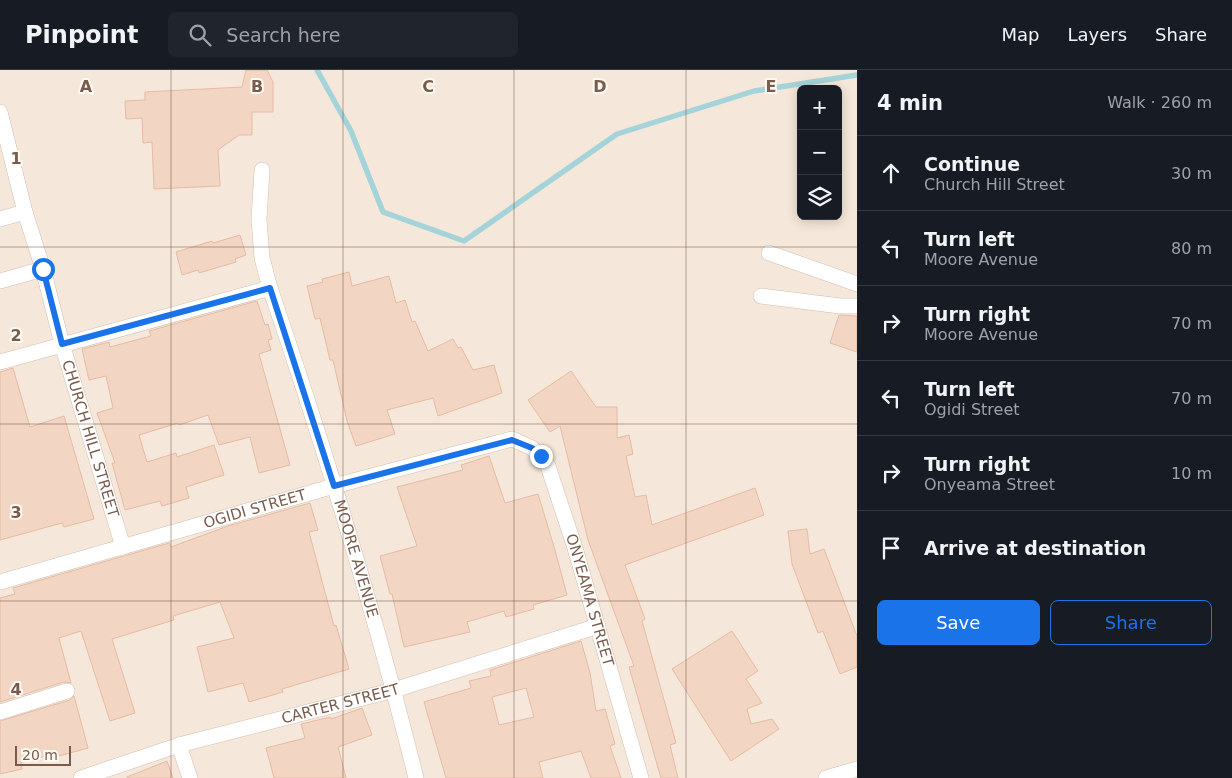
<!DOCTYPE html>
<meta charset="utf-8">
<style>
:root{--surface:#171b24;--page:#20242c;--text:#f1f3f6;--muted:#9ea1a6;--line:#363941;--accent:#1a73e8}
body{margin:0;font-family:"DejaVu Sans",sans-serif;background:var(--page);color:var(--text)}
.controls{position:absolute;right:15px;top:15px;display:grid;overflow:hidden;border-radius:8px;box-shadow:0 2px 12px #0003}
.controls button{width:45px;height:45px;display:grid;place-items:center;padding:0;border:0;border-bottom:1px solid var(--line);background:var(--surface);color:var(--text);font:25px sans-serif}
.scale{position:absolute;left:15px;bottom:12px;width:56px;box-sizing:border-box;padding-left:5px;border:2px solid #7a5c4d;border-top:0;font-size:14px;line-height:18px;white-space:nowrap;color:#7a5c4d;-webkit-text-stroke:4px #fffaf3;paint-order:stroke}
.stop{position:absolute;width:15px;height:15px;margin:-11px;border:4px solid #1a73e8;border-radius:50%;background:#fff}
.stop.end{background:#1a73e8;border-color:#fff;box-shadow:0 1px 5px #0008}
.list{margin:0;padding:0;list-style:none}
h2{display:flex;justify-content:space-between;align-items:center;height:65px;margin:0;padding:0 20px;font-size:21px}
h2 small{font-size:16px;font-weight:400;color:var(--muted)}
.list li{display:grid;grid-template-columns:32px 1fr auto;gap:15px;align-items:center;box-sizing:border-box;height:75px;padding:0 20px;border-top:1px solid var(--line)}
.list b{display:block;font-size:19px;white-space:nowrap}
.list p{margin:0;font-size:16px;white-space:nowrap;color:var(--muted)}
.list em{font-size:16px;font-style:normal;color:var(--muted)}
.actions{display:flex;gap:10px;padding:15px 20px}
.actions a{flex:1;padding:11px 0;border:1px solid var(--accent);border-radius:8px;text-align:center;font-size:18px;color:var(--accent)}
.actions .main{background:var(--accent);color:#fff}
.icon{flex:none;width:28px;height:28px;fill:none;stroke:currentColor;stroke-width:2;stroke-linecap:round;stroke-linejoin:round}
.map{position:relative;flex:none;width:857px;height:708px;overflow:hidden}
header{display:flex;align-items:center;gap:30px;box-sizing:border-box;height:70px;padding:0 25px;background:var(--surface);border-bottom:1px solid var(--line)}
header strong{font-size:24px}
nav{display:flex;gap:28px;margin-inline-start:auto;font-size:18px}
.search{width:350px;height:45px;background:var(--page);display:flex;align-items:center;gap:12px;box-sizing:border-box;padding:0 18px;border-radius:8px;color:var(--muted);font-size:19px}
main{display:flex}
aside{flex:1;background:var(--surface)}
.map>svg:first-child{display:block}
.residential{fill:#f5e8da;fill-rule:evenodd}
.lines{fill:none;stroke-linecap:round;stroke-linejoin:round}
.stream{stroke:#a5d3da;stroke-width:5.5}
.building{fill:#f3d5c3;stroke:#e6bba3;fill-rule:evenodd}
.minor-casing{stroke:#d1beb0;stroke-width:16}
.minor{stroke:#fff;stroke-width:15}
.route{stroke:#1a73e8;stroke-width:6}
.grid{fill:none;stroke:#7a5c4d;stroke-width:1;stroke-opacity:0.55}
.labels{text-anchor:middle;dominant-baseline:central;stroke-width:4;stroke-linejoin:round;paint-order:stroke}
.street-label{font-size:15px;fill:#7a5c4d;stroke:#fffaf3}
.grid-label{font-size:16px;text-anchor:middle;font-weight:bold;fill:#7a5c4d;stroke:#fffaf3;stroke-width:4;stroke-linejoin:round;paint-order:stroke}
</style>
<header>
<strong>Pinpoint</strong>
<div class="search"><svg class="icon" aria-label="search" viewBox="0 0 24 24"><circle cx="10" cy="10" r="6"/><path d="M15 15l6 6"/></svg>Search here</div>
<nav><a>Map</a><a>Layers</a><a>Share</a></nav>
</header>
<main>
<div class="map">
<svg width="857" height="708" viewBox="0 0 857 708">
<rect width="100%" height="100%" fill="#fdf6ec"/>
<!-- residential -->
<path class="residential" d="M 0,0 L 857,0 L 857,708 L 0,708 ZM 801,19 L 838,19 L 838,146 L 801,146 Z"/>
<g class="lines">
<!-- stream -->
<polyline class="stream" points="317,0 351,61 383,142 464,171 617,64 754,21 857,5"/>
</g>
<!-- building -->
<g class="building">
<polygon points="246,0 267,0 273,12 273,42 252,42 252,65 239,65 218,80 220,116 154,119 152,72 143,73 142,48 126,49 125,31 145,30 145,22 242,17"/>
<polygon points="240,165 246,185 235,189 236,192 199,203 198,200 182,205 176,182 212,171 213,173"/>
<polygon points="349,202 352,216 389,206 396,233 405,230 412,252 415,251 428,281 453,269 458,278 461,277 473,300 494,295 502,323 438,346 433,328 387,340 395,364 356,376 347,351 333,290 330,290 320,248 315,249 307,216 323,212 322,209"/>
<polygon points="257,231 265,255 268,254 272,269 268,270 271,280 259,284 290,395 259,403 250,367 219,375 208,345 179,355 178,353 139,365 147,392 176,383 177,387 214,375 224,405 186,417 189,428 162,436 160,431 125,440 112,393 115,393 97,343 113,338 106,306 89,310 82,279 109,272 110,277 151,266 149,261"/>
<polygon points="839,245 857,246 857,282 830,273"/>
<polygon points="13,298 30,357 64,346 94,449 64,457 62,453 0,470 0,302"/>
<polygon points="571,301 596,337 617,337 617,368 629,365 633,384 626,386 635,427 646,425 652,455 755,418 764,445 625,495 645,549 642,551 676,673 670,675 678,708 661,708 629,597 634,596 588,470 560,356 550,362 528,330"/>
<polygon points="489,386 505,433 538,424 555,480 567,525 533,535 534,539 506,547 504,541 467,552 470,562 404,577 392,524 390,524 380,486 417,476 397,417 463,400 461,395"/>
<polygon points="310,433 318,460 309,462 334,556 336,555 349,599 282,619 283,622 249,632 243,613 208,622 197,577 234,568 220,532 173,546 174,550 112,569 135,643 110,651 81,561 59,568 71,613 64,612 0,632 0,528 15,524 13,518 169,473 171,477 228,456"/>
<polygon points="807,459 810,484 824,479 857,566 857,597 840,604 823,561 818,563 792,494 788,461"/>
<polygon points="732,561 758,601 746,609 762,633 747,639 751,654 772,649 779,659 731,691 672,599"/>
<path d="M 581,571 L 590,603 L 596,641 L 605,639 L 615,674 L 610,676 L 621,708 L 591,708 L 581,681 L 539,692 L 543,708 L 446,708 L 424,632 L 471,618 L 469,611 L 491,606 L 490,600 ZM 526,618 L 534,647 L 499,655 L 492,627 Z"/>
<polygon points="74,626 88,678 59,686 58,683 21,692 22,699 0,704 0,651 70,630"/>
<polygon points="362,638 372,665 338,677 346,708 274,708 266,678 305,668 301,654 330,647 331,649"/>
<polygon points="167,691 173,708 127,708 127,707"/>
</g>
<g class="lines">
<defs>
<g id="minor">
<path id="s1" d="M 0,42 L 25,142 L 43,199 L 62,274 L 123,477"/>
<polyline points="262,100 259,149 262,188 270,218"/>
<polyline points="0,149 25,142"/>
<polyline points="769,183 857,214"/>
<polyline points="0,211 43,199"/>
<polyline points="761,226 840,236 857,236"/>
<path id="s2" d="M 0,292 L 270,218 C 325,379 375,543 416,708"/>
<path id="s3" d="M 0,512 L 334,416 L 512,369 L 532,378 L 548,396 L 575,478 L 641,708"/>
<polyline points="0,642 67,621"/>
<polyline points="179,675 190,708"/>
<path id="s4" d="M 81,708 L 179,675 L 394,620 L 598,556"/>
<polyline points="826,708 857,699"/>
</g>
</defs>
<!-- minor casing -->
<use href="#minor" class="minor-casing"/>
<!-- minor -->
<use href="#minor" class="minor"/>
</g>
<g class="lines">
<!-- route -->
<polyline class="route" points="43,199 62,274 270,218 334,416 512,370 532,378 541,386"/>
</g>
<!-- grid -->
<path class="grid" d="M 171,0 L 171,708M 343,0 L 343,708M 514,0 L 514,708M 686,0 L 686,708M 0,177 L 857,177M 0,354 L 857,354M 0,531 L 857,531"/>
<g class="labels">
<!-- street labels -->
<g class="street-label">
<text stroke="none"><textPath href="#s1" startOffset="339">CHURCH HILL STREET</textPath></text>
<text stroke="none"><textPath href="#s3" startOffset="265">OGIDI STREET</textPath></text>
<text stroke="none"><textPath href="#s2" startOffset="564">MOORE AVENUE</textPath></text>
<text stroke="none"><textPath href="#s3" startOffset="718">ONYEAMA STREET</textPath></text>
<text stroke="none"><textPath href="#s4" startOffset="270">CARTER STREET</textPath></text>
</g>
</g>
<g class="grid-label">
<text x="86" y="22">A</text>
<text x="257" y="22">B</text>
<text x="428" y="22">C</text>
<text x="600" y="22">D</text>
<text x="771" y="22">E</text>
<text x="16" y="94">1</text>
<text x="16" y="271">2</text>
<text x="16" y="448">3</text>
<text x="16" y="625">4</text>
</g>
</svg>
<div class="controls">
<button>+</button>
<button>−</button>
<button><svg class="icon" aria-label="layers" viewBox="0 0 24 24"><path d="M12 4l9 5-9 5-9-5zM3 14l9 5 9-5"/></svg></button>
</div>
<div class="scale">20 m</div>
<div class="stop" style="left:43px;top:199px"></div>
<div class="stop end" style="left:541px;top:386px"></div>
</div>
<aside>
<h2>4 min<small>Walk · 260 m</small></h2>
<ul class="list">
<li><svg class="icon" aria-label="ahead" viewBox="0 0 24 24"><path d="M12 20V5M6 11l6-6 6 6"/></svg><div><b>Continue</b><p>Church Hill Street</p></div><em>30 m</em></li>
<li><svg class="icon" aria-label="left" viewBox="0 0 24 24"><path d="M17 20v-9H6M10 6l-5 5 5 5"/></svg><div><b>Turn left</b><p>Moore Avenue</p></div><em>80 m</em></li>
<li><svg class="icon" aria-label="right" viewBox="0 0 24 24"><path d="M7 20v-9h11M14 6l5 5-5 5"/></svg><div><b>Turn right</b><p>Moore Avenue</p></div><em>70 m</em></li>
<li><svg class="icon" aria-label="left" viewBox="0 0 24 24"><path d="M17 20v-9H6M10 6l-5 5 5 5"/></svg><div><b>Turn left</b><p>Ogidi Street</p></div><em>70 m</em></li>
<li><svg class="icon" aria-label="right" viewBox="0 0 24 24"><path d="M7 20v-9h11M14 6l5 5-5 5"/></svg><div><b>Turn right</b><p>Onyeama Street</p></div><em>10 m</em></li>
<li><svg class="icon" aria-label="arrive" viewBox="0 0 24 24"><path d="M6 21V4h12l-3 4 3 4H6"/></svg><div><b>Arrive at destination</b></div></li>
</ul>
<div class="actions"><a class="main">Save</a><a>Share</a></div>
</aside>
</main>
